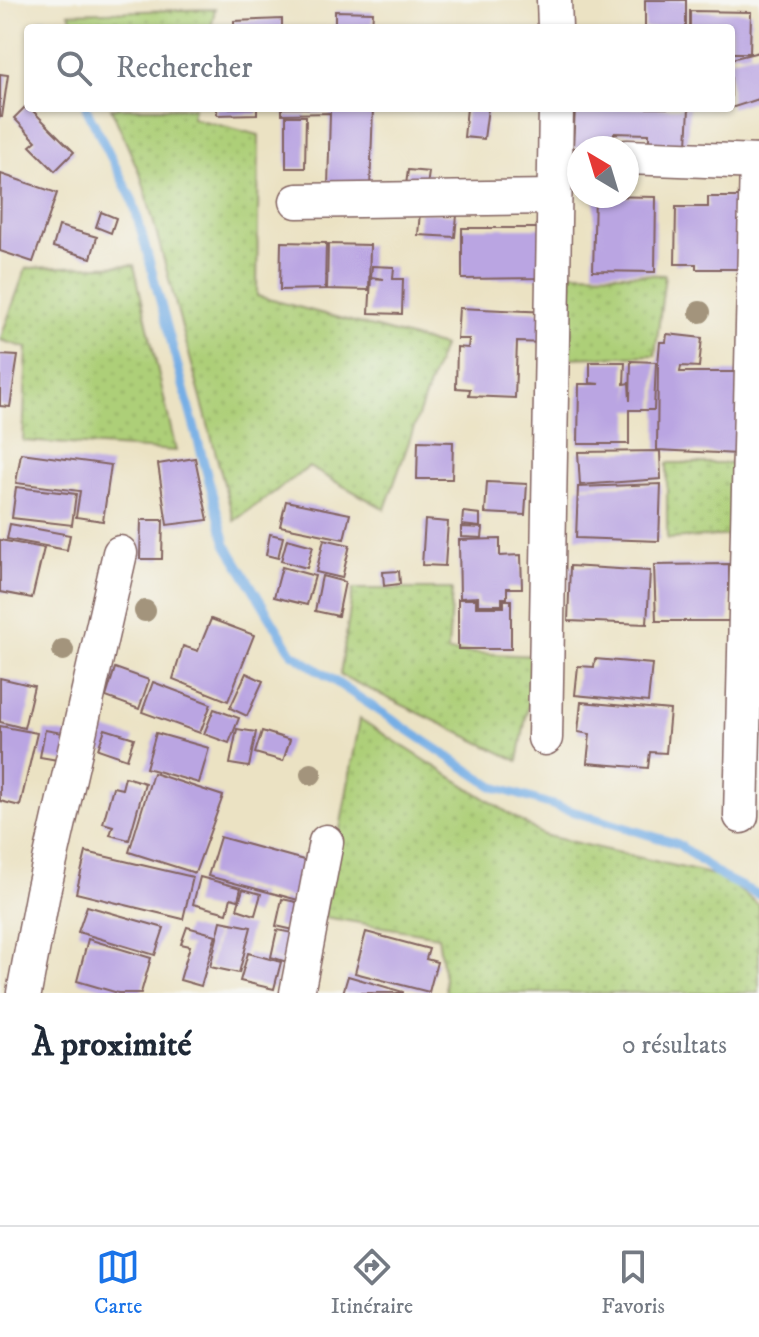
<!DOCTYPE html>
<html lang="fr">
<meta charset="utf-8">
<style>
:root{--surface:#fff;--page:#f6f6f7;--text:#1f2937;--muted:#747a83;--line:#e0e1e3;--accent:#1a73e8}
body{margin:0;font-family:"IM FELL DW Pica",serif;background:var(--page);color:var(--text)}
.compass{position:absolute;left:567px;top:136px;width:72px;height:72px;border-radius:50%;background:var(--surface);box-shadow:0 2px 6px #0004;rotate:322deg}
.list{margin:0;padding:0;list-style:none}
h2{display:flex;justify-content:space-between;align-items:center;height:104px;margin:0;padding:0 32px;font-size:34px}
h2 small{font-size:26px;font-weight:400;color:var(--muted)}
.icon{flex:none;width:44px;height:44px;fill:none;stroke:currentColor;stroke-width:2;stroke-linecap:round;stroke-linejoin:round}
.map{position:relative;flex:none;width:759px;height:993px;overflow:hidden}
.search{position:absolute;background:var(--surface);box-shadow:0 2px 6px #0004;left:24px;right:24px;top:24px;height:88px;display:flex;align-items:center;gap:20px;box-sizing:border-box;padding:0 28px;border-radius:8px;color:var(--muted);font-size:30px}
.sheet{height:232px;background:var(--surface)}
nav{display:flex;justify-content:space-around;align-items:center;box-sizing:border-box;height:112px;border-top:2px solid var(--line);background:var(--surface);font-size:22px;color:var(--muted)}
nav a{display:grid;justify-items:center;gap:4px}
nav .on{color:var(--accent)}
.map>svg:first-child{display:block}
.grass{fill:url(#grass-dots);stroke:#7c7752;stroke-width:2}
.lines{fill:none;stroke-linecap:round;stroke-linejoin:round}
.stream{stroke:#76aee5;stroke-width:9}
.building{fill:#baa5e2}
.minor-casing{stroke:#826360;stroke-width:37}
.minor{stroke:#fff;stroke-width:34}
.tree{fill:#a3947c}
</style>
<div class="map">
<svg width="759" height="993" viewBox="0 0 759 993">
<defs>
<pattern id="grass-dots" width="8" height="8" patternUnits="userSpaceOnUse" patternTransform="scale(2)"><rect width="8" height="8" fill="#adcf78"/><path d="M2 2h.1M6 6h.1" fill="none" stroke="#96b168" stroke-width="1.8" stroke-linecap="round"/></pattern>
</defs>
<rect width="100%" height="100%" fill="#f6f6f2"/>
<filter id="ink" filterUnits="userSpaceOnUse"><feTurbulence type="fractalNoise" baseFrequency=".0125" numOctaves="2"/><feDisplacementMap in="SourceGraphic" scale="16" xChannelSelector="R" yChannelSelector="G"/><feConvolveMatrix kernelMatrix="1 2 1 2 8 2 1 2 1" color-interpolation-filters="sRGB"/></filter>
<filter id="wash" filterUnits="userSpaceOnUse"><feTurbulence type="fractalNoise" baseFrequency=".006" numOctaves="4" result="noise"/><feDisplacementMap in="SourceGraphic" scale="32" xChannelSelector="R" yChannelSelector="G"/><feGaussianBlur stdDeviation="1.8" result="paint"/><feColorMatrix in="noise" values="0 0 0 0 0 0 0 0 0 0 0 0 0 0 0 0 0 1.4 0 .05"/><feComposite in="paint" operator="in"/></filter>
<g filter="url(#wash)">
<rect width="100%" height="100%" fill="#ebe2c3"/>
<!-- grass -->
<g class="grass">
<polygon points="215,9 211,28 75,28 69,13"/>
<polygon points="111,108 194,108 192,118 259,135 257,296 443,346 385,509 309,467 234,521 142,179"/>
<polygon points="134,265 176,451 23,441 27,348 0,340 26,268"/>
<polygon points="571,273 665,275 655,355 569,358"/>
<polygon points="667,463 743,463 739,535 667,539"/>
<polygon points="353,589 452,589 448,652 537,656 518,761 340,675"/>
<polygon points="360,719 543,835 722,877 759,905 759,993 446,993 438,936 324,917"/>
</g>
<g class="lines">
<!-- stream -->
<g class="stream">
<polyline points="44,23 46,28"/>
<polyline points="86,108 133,201 226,544 292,653 494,787 678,844 722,877 759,895"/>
</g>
</g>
<g id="blocks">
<!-- building -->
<g class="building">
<rect x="645" y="0" width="41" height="28"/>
<polygon points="335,11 373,12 372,28 335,28"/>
<polygon points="690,11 751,12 750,53 731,53 731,28 690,28"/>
<polygon points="282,19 282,28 234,28 234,21"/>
<rect x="398" y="25" width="61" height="3"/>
<polygon points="759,52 759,99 731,108 731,59"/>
<polygon points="0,74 8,75 2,117 0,117"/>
<polygon points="27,105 74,152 55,171 30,146 36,141 14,118"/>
<polygon points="217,108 257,108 257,114 217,115"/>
<polygon points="282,108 373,108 370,189 328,187 330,113 282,114"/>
<polygon points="467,108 488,108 484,139 464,137"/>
<polygon points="575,108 689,108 687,145 649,144 649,134 614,133 613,148 573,148"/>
<polygon points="286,116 306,116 305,168 286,168"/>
<polygon points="408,170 429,172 426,194 405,192"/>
<polygon points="1,174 57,193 33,262 0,251"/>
<polygon points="595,196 656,197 655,272 593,271"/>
<polygon points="708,197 749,197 748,269 696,269 696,264 675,264 676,207 708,207"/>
<polygon points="101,212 116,218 111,233 96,227"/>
<polygon points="420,212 457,215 455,237 418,235"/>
<polygon points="59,226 97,237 91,258 53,247"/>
<polygon points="462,228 543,228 543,278 462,279"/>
<polygon points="281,242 326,243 325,289 280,290"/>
<polygon points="328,244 370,245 369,290 327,289"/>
<polygon points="372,266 394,267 393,279 403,279 402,314 369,313 371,278 384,279 371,277"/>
<polygon points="459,308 548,312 547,343 517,342 515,398 469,396 470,389 456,388 457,347 468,348 469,339 457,339"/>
<polygon points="667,334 702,338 699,367 681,366 680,372 740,372 738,454 657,450 658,364 660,342 666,342"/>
<polygon points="0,355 18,356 10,407 0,406"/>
<polygon points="631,361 656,362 654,410 629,410 629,444 578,444 579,384 600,384 590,383 590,362 625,362 624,384 629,383 630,401"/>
<polygon points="418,441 453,442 452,479 417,479"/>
<polygon points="660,451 661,479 580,485 578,452"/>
<polygon points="21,453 111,465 103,521 76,517 80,491 16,483"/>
<polygon points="195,458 208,520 167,525 158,464"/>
<polygon points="487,482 527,484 525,515 485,513"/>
<polygon points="661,484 659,541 576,538 578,487"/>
<polygon points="16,487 76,494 72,525 12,518"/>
<polygon points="286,501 350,514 344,539 280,526"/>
<polygon points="463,512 480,514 480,527 462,525"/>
<polygon points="141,520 163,520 162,559 140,559"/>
<polygon points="425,520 448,522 445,566 422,565"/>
<polygon points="10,524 70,535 67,550 7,539"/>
<polygon points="461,527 483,528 482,538 461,537"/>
<polygon points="270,534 283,537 278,558 266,555"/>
<polygon points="287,539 313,546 307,568 281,561"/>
<polygon points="324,539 350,545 342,578 316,572"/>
<polygon points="500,539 500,556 521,555 522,588 507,588 507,598 502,598 502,605 478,605 478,597 460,598 459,540"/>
<polygon points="0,540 44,548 32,598 0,592"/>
<polygon points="729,564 729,621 656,621 654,565"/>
<polygon points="570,566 650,571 647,624 568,621"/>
<polygon points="282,567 315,576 307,605 274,597"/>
<polygon points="399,571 400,584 384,586 383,572"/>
<polygon points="322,576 345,582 338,616 315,611"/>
<polygon points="458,599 476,599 476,607 504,607 504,600 511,600 511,649 458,649"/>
<polygon points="211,619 254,635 228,701 173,679 183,646 198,651"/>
<polygon points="595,659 652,664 648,702 575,695 578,666 594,667"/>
<polygon points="115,668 149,680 139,709 106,697"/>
<polygon points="246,673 263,681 247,716 230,708"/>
<polygon points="0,678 34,686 24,728 0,722"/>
<polygon points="153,682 211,704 200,733 142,712"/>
<polygon points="581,702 670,710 666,753 650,752 648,768 587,763 590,734 578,732"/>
<polygon points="214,709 239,718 229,743 204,734"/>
<polygon points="0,726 37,733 20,806 0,801"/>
<polygon points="105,729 134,738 127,759 98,749"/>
<polygon points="237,729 256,732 249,767 230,764"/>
<polygon points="45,730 74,735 69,762 40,757"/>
<polygon points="262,731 290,740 283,761 255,753"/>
<polygon points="156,733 209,748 199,783 146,768"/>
<polygon points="153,773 223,796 195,873 129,852"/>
<polygon points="125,777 145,783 129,840 110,835 113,826 103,823 113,787 122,789"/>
<polygon points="220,837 311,862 302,901 208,876"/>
<polygon points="86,852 193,877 183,919 76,893"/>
<polygon points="200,877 241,888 238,900 231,898 227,913 193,904"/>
<polygon points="243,889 261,894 255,915 237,909"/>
<polygon points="282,899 301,903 294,930 276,926"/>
<polygon points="87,906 164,928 155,955 78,932"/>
<polygon points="221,921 251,927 239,973 210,967"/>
<polygon points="187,927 216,935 201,986 180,980 190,946 181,944"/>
<polygon points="277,930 293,933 287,962 271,957"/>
<polygon points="366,932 429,949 426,959 437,962 429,992 355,973"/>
<polygon points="88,939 151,958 141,993 118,993 77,981"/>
<polygon points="248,953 281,962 274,989 240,981"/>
<polygon points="348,976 403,992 403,993 343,993"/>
</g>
</g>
</g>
<g filter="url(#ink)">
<use href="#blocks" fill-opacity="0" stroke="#826360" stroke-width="2"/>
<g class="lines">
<defs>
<g id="minor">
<polyline points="554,0 555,28"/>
<polyline points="627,157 759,162"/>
<polyline points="297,201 553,197"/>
<polyline points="545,738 556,108"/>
<polyline points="741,816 757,162"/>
<polyline points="24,993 43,892 120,553"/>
<polyline points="297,993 326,842"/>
</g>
</defs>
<!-- minor casing -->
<use href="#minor" class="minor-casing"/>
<!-- minor -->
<use href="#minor" class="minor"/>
</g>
<!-- trees -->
<g class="tree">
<circle cx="700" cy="312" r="11"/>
<circle cx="145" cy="611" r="11"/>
<circle cx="63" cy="650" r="11"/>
<circle cx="311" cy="774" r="11"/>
</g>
</g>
</svg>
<svg class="compass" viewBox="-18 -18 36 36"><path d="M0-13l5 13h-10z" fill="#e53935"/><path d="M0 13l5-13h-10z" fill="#747a83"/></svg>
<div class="search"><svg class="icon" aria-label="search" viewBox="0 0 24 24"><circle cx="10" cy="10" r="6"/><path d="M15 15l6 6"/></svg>Rechercher</div>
</div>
<section class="sheet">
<h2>À proximité<small>0 résultats</small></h2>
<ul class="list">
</ul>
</section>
<nav>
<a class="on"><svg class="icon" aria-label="map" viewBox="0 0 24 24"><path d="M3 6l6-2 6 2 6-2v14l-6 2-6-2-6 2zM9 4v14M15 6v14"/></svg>Carte</a>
<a><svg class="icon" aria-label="directions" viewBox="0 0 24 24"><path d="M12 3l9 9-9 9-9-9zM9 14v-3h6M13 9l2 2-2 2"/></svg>Itinéraire</a>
<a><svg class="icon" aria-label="saved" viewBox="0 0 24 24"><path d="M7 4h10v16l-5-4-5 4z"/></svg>Favoris</a>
</nav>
